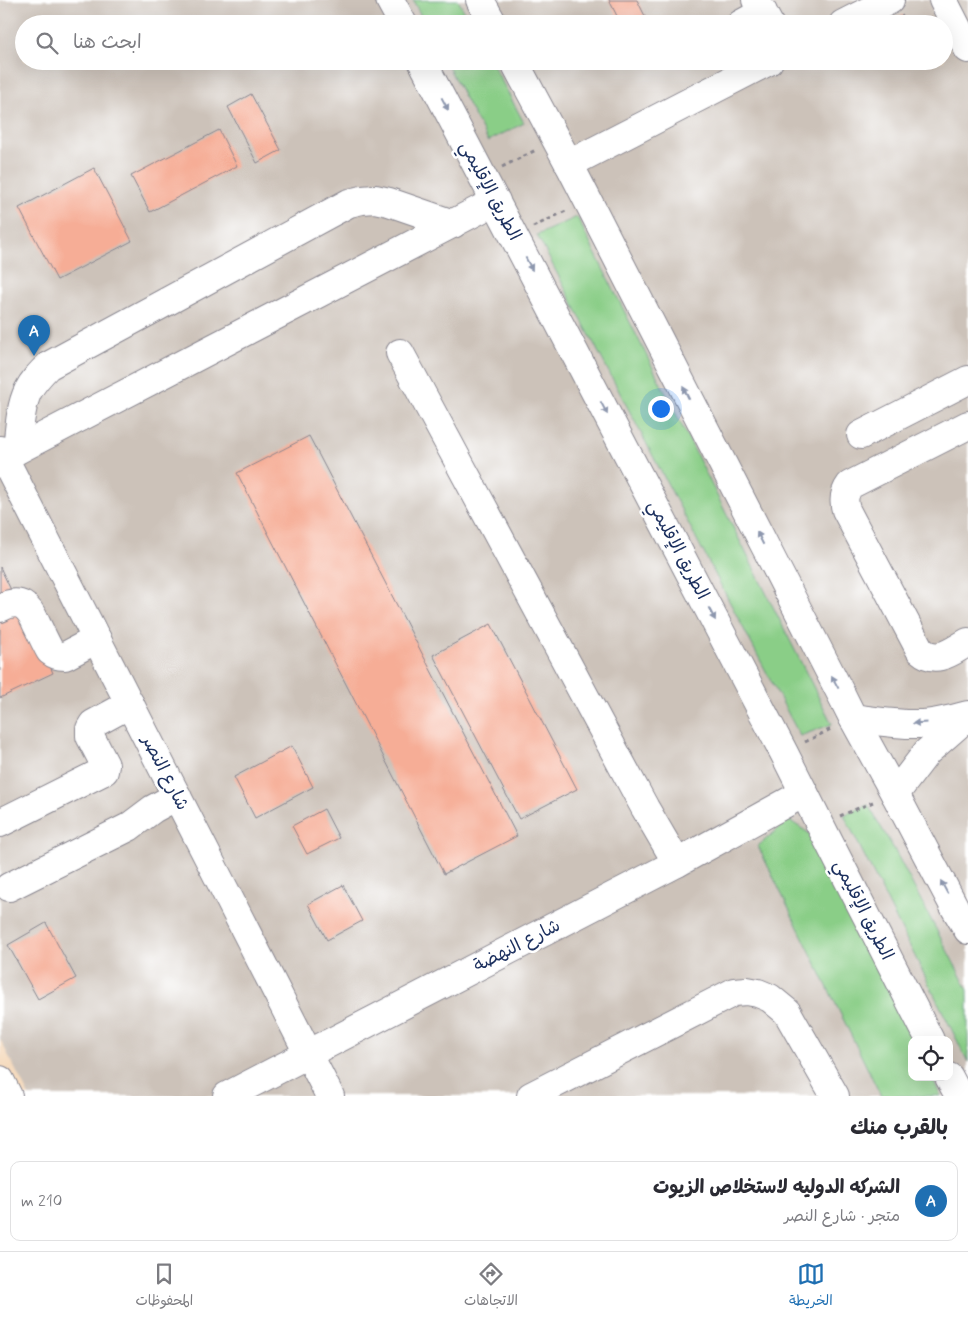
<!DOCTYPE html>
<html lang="ar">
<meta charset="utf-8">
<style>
:root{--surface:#fff;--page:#f2f2f3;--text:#2b2b33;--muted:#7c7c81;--line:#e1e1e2;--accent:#1f6fb2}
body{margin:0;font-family:Mynerve,"Playpen Sans Arabic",sans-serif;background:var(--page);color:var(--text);direction:rtl}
.controls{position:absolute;right:15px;bottom:15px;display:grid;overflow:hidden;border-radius:10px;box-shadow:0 5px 20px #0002}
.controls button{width:45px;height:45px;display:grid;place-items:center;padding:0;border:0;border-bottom:1px solid var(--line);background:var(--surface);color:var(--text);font:25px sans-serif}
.you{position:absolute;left:660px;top:408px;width:18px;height:18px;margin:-12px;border:4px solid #fff;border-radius:50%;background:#1a73e8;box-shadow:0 0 0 8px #1a73e833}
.badge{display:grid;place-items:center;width:32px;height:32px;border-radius:50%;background:var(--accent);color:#fff;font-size:16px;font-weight:700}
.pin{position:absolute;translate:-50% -41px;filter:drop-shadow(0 1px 2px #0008)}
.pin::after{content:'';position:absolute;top:26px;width:18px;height:15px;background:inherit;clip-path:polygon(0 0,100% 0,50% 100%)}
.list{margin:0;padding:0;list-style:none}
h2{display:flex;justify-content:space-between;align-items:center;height:65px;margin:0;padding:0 20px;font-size:21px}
h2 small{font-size:16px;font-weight:400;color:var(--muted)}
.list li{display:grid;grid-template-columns:32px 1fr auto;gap:15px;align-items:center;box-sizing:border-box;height:80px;margin:0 10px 10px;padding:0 10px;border:1px solid var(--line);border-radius:10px}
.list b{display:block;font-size:19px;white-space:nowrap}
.list p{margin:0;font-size:16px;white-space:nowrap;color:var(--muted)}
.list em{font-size:16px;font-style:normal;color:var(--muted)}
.icon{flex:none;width:28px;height:28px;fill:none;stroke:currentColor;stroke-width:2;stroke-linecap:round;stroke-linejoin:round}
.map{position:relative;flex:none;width:968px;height:1096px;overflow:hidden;direction:ltr}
.search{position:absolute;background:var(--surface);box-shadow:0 5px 20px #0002;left:15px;right:15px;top:15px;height:55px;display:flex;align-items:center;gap:12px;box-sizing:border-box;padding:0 18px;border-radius:28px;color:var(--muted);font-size:19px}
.sheet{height:155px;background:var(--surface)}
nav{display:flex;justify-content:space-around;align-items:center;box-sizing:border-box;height:70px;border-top:1px solid var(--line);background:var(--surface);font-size:14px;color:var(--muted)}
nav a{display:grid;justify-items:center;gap:2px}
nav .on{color:var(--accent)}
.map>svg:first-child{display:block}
.industrial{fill:#ccc2b9;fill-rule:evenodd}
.green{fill:#8ace87;stroke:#527e72}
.building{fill:#f6ad96}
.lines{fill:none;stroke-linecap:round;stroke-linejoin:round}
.minor-casing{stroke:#88858e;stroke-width:30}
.highway-casing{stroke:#88858e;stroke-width:30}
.path{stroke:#88858e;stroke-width:3;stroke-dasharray:4 4;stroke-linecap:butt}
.minor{stroke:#fff;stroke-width:28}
.highway{stroke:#fff;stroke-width:28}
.oneway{fill:#8d97ae}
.labels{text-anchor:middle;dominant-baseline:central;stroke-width:5;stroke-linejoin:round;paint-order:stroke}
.street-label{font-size:18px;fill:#1b2f5e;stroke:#fff}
</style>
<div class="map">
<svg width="968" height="1096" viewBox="0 0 968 1096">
<rect width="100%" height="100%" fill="#fff"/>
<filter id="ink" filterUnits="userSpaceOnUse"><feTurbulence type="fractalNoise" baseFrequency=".02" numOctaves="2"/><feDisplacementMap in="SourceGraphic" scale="10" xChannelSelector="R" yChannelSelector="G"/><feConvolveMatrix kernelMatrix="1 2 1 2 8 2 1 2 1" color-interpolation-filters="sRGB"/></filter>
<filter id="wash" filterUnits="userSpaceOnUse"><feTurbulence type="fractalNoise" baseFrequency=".0096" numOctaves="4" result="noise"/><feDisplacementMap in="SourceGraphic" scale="20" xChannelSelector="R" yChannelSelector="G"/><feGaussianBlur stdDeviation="1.12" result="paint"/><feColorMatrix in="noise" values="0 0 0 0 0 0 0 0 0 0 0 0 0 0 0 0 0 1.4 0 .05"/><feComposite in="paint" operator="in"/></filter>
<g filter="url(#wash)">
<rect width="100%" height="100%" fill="#f5dbbf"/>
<!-- industrial -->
<path class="industrial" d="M 0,0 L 968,0 L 968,1096 L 29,1096 L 0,1039 ZM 24,24 L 944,24 L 944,61 L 24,61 ZM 912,1040 L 949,1040 L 949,1077 L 912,1077 Z"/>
<!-- green -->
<g class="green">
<polygon points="413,0 458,0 471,24 425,24"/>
<polygon points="445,61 491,61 524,123 488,141"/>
<polygon points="577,217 832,724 800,736 537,235"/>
<polygon points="868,805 894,849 968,990 968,1062 844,815"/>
<polygon points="789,820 810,834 913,1040 912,1077 931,1077 941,1096 881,1096 758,846"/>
</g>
<g id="blocks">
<!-- building -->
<g class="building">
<polygon points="609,0 637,0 649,24 621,24"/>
<polygon points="903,15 907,24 886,24"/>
<polygon points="251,94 281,150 257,163 228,107"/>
<polygon points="219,130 237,166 150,212 131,176"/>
<polygon points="94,168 132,241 57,280 19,208"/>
<polygon points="309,436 517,836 444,874 237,473"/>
<polygon points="0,567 11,590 0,596"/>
<polygon points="22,605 53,673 0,698 0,616"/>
<polygon points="491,624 577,789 519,819 433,655"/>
<polygon points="292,746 313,787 255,818 234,777"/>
<polygon points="324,809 339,838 307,854 292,826"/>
<polygon points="343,885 362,921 327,940 308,904"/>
<polygon points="46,923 76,978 38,999 8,945"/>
</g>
</g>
</g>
<g filter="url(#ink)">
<use href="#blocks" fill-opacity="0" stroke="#88858e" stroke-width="1"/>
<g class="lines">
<defs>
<g id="minor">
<polyline points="756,0 769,24"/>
<polyline points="943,0 968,49"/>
<polyline points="741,24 763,12"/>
<polyline points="843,24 890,0"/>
<polyline points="569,164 769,61"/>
<polyline points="400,353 645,808 677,863"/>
<path d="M 968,425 L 850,485 C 844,493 843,500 846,510 L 920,650 C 937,665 952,651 968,642"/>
<polyline points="861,435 968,380"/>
<polyline points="0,450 330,1096"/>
<path d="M 17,450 C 19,432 20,407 28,391 C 33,381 40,374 48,366 L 349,203 L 362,200 L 375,199 L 389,202 L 453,224"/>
<polyline points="0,459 496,201"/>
<path d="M 0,608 C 20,597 29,606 37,625 C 41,633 45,642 50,651 C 55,655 58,656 65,656 L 97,639"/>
<path d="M 853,718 C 876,721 899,725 922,724 C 938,723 953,719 968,715"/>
<polyline points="895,794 927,752 967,717"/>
<polyline points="0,823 104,771 105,765 90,736 90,729 93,724 130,704"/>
<polyline points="9,887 129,827 153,809 177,796"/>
<polyline points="0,1080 8,1096"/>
<polyline points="227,1096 677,863 804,793"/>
<polyline points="531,1096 734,992 747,991 758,993 770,998 787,1012 835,1096"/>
</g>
<g id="highway">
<polyline points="390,0 403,24"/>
<polyline points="480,0 493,24"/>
<path d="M 422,61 L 784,753 C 832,849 881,944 930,1040"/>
<polyline points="514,61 569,164 765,546 840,692 853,718 895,794 955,908 968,930"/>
<polyline points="949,1077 959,1096"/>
</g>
</defs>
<!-- minor casing -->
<use href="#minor" class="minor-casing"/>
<!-- highway casing -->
<use href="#highway" class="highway-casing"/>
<!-- path -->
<g class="path">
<polyline points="502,167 536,150"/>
<polyline points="533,227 568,210"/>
<polyline points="805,742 833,728"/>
<polyline points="840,816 873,802"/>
</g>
<!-- minor -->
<use href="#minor" class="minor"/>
<!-- highway -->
<use href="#highway" class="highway"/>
</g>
<!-- one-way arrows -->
<defs><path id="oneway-solid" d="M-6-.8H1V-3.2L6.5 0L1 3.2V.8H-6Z" transform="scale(1.25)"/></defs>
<g class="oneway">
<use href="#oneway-solid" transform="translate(445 104) rotate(62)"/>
<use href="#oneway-solid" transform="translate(529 264) rotate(62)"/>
<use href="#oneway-solid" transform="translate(686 393) rotate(-117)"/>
<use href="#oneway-solid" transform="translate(604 408) rotate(62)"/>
<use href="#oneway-solid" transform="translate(760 538) rotate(-117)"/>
<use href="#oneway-solid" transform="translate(712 614) rotate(62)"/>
<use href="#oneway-solid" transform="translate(835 682) rotate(-118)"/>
<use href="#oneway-solid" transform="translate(920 723) rotate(177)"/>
<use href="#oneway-solid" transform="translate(944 887) rotate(-118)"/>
</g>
</g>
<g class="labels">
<!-- street labels -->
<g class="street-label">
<text transform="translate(490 191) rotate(62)">الطريق الإقليمي</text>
<text transform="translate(678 550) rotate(62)">الطريق الإقليمي</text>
<text transform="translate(165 773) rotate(63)">شارع النصر</text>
<text transform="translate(863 910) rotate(63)">الطريق الإقليمي</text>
<text transform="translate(517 946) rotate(-27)">شارع النهضة</text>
</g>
</g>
</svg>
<div class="controls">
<button><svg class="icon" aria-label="locate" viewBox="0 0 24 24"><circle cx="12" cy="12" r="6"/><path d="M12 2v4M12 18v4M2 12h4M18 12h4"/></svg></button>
</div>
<div class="you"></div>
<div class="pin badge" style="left:34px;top:356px">A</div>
<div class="search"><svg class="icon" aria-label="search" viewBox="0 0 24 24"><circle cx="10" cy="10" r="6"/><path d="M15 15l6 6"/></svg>ابحث هنا</div>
</div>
<section class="sheet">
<h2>بالقرب منك<small></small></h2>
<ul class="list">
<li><span class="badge">A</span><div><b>الشركه الدوليه لاستخلاص الزيوت</b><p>متجر · شارع النصر</p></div><em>210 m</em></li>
</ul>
</section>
<nav>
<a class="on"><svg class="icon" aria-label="map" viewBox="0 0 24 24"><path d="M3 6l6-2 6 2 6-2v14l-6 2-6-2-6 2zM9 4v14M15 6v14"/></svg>الخريطة</a>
<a><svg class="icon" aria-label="directions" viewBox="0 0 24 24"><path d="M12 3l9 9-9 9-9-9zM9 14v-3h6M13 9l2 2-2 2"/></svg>الاتجاهات</a>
<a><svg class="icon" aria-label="saved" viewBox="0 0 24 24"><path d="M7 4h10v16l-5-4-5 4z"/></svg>المحفوظات</a>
</nav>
